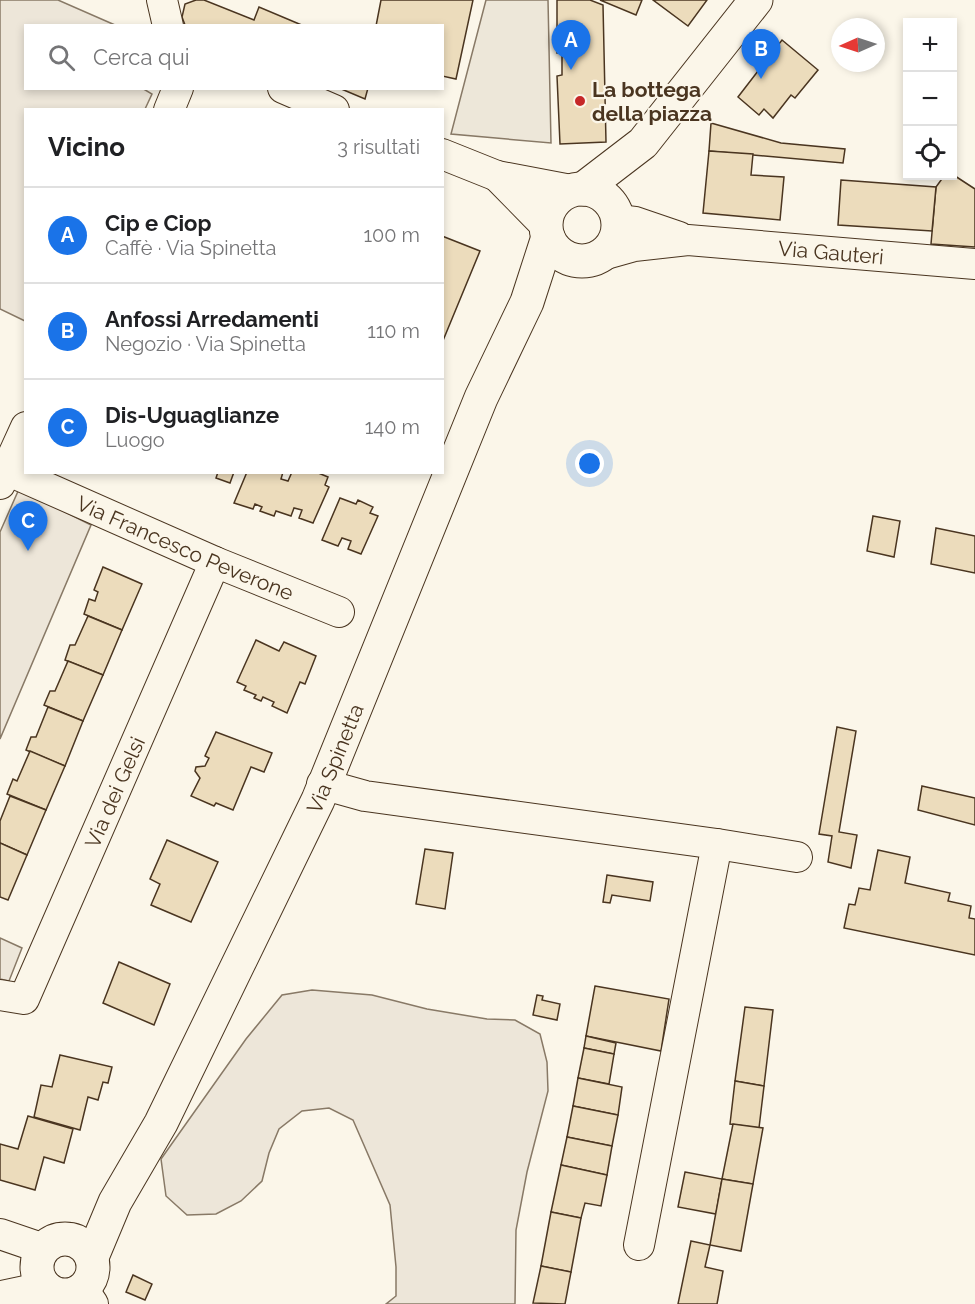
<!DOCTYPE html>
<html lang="it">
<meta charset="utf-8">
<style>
:root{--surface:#fff;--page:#f6f6f6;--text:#202124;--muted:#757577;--line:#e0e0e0;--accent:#1a73e8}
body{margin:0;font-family:Raleway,sans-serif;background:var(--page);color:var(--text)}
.controls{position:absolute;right:18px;top:18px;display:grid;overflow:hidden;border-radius:0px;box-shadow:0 3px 9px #0003}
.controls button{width:54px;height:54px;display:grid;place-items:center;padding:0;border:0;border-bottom:2px solid var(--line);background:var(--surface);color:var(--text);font:30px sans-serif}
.compass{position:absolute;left:831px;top:18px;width:54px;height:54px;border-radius:50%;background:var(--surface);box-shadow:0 3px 9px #0003;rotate:267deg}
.you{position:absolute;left:590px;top:464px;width:21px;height:21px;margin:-15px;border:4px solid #fff;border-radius:50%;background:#1a73e8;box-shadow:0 0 0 9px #1a73e833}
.badge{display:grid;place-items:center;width:39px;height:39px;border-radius:50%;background:var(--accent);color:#fff;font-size:20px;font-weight:700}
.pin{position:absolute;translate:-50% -50px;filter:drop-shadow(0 2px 3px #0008)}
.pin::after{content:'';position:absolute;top:32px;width:21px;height:18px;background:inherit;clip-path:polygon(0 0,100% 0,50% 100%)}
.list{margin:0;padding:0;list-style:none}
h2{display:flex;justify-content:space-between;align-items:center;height:78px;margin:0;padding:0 24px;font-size:26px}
h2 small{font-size:20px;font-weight:400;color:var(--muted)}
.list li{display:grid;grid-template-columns:39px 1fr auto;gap:18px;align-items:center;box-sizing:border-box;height:96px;padding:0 24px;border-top:2px solid var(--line)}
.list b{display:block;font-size:22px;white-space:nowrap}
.list p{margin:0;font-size:20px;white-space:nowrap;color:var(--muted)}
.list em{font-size:20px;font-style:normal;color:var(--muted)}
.icon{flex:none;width:33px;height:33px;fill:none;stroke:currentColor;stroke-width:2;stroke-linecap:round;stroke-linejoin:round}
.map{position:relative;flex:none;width:975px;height:1304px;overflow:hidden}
.search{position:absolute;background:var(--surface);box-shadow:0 3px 9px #0003;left:24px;top:24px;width:420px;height:66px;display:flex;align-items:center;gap:15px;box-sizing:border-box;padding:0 21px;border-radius:0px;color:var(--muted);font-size:22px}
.panel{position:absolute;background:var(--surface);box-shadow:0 3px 9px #0003;left:24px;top:108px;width:420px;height:366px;border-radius:0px}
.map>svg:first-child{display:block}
.green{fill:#ede6d9;stroke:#887966;stroke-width:1.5}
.parking{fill:#ede7d9;stroke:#887966;stroke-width:1.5}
.building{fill:#ecdcbc;stroke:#4a3520;stroke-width:1.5}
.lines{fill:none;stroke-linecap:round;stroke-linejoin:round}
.minor-casing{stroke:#4a3520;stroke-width:32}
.major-casing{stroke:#4a3520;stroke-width:35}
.minor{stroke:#fbf6e9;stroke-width:30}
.major{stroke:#fbf6e9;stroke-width:33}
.poi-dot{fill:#c62828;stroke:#fbf6e9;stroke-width:2}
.labels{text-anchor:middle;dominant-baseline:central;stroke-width:4.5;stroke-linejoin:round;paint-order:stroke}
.poi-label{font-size:21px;font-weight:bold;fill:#4a3520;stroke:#fbf6e9;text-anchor:start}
.street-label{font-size:21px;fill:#4a3520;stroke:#fbf6e9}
</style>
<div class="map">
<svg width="975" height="1304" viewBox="0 0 975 1304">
<rect width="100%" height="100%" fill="#fbf6e9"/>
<!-- green -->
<g class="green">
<polygon points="0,0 58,0 115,25 26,26 26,88 142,88 152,94 145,109 26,110 25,321 0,309"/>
<polygon points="19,489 91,525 0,739 0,532"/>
<polygon points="0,938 22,948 9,981 0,979"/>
<polygon points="312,990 372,995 427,1009 487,1019 515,1020 540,1034 547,1062 548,1091 527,1172 516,1230 515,1304 386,1304 396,1296 396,1267 390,1205 353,1120 329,1108 302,1111 279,1129 269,1153 262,1181 241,1201 216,1214 187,1215 166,1196 161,1159 246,1039 282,995"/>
</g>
<!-- parking -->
<polygon class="parking" points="486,0 548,0 551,143 451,134"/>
<!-- building -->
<g class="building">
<polygon points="196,0 204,0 254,20 259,7 304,26 185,25 182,17 185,4"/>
<polygon points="381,0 473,0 456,79 442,76 442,26 376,26"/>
<polygon points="557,0 590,0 603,5 606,142 560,144 557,76 562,75 562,53 557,53"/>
<polygon points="600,0 642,0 636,15"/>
<polygon points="653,0 707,0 688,26"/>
<polygon points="782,40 818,70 795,98 791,95 773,118 764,109 759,115 738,97"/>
<polygon points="339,88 368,88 365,99"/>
<polygon points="711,123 781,143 845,149 843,163 709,151"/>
<polygon points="709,151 753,154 751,175 784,177 780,220 703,213"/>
<polygon points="952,174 975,189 975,247 931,244 936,187 944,176"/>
<polygon points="841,180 936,187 932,231 838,225"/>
<polygon points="442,236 480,251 442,343"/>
<polygon points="218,472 234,472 230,483 216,478"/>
<polygon points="247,472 283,472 281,479 288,481 292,472 316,472 328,477 325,485 329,487 313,523 299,518 302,510 294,508 291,516 276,511 274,516 260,511 262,507 255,504 253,509 234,503"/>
<polygon points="340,498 356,504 358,500 373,507 370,513 378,516 361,554 348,549 351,541 342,538 338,546 322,540"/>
<polygon points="873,516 900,521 894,557 867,551"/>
<polygon points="936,528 975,536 975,573 931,564"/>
<polygon points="103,567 142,584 122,630 84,614 89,599 95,601 98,592 94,590"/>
<polygon points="88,616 122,630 103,675 65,660 70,645 75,645"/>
<polygon points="256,640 279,651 284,642 316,656 305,684 300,682 287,713 272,706 274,702 263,697 261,701 254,698 256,695 244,690 246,686 237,682"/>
<polygon points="68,661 103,675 83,721 44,705 50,691 55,691"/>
<polygon points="48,707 83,721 65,766 26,750 31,737 36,737"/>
<polygon points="837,727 856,731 839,832 857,835 851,868 828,862 832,836 819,834"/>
<polygon points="216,732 272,753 264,772 251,767 233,810 216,803 214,806 191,796 200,778 195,771 196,767 205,766 209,758 205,756"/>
<polygon points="30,751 65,766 46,810 7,794 13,779 17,781"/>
<polygon points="922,786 975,798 975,825 918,810"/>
<polygon points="10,796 46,810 27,855 0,843 0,821"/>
<polygon points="167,840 218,862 191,922 151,905 160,884 150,879"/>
<polygon points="0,843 27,855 8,900 0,897"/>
<polygon points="425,849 453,853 445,909 416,904"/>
<polygon points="878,850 910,857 905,883 950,893 948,901 971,906 969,918 975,919 975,955 844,928 849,904 855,905 859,888 870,890"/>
<polygon points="607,875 653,882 650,901 612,895 610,903 603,902"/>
<polygon points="119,962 170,984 154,1025 103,1003"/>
<polygon points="595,986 669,999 661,1051 586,1036"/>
<polygon points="537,995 543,996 542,1000 560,1004 557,1020 533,1015"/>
<polygon points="745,1007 773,1010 764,1086 735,1081"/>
<polygon points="586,1036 616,1043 614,1054 584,1048"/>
<polygon points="584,1048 614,1054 609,1084 578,1078"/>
<polygon points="60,1055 112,1067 108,1083 103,1082 98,1100 88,1097 80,1130 34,1117 41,1085 52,1087"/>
<polygon points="578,1078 622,1087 618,1115 573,1106"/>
<polygon points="735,1081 764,1086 759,1128 730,1124"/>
<polygon points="573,1106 618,1115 612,1146 567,1137"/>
<polygon points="28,1116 73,1129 64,1163 44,1157 35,1190 0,1180 0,1144 18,1149"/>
<polygon points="733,1124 763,1128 753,1184 722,1179"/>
<polygon points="567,1137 612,1146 607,1175 561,1165"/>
<polygon points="561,1165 607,1175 601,1206 585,1203 581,1218 551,1212"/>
<polygon points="685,1172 722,1179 716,1214 678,1207"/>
<polygon points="722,1179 753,1184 741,1251 710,1245"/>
<polygon points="551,1212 581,1218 571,1272 541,1266"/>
<polygon points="691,1241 710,1245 705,1267 723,1271 717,1304 678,1304"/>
<polygon points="541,1266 571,1272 565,1304 533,1303"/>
<polygon points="133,1275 152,1284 145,1300 126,1292"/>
</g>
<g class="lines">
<defs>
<g id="minor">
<polyline points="162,0 168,26"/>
<polyline points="283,88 334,110"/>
<polyline points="169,110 178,88"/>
<polyline points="442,154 497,176 571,190"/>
<polyline points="497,176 546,226"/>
<polyline points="618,220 635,222 679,237"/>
<path id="s1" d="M 602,255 L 634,246 L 688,240 L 975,264"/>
<path id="s2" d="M 0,467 L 215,562 L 339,612"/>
<polyline points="0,484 26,427"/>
<polyline points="322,784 365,796 717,844 639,1245"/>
<polyline points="717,844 797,857"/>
<path id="s3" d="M 0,995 L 24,999 L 215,562"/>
<polyline points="0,1234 44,1249"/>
<polyline points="83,1289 93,1304"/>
</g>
<g id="major">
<polyline points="583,189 643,143 756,0"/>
<circle cx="582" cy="225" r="36"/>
<circle cx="65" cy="1267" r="28"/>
<path id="s4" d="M 92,1257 L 115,1202 L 161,1123 L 318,800 L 481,398 L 527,302 L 548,237"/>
<polyline points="0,1298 46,1288"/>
</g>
</defs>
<!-- minor casing -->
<use href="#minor" class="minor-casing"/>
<!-- major casing -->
<use href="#major" class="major-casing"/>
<!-- minor -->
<use href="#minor" class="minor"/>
<!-- major -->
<use href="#major" class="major"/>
</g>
<!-- markers -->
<circle class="poi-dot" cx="580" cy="101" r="6"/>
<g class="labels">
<!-- poi labels -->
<g class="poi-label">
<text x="592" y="89">La bottega<tspan x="592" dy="24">della piazza</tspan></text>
</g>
<!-- street labels -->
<g class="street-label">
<text stroke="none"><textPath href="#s1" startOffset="231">Via Gauteri</textPath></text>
<text stroke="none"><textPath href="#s2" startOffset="202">Via Francesco Peverone</textPath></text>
<text stroke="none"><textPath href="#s4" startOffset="555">Via Spinetta</textPath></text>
<text stroke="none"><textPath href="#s3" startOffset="250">Via dei Gelsi</textPath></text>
</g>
</g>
</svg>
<div class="controls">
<button>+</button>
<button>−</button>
<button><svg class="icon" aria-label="locate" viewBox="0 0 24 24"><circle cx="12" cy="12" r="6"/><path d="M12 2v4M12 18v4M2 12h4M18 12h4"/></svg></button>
</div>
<svg class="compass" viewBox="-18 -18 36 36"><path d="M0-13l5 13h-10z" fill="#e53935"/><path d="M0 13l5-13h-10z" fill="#757577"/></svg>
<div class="you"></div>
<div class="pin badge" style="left:571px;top:70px">A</div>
<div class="pin badge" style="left:761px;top:79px">B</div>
<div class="pin badge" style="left:28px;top:551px">C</div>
<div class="search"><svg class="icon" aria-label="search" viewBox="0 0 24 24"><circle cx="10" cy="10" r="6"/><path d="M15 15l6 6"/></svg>Cerca qui</div>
<section class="panel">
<h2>Vicino<small>3 risultati</small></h2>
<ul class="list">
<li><span class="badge">A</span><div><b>Cip e Ciop</b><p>Caffè · Via Spinetta</p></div><em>100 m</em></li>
<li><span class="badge">B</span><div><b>Anfossi Arredamenti</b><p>Negozio · Via Spinetta</p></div><em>110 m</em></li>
<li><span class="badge">C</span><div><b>Dis-Uguaglianze</b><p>Luogo</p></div><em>140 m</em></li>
</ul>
</section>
</div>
